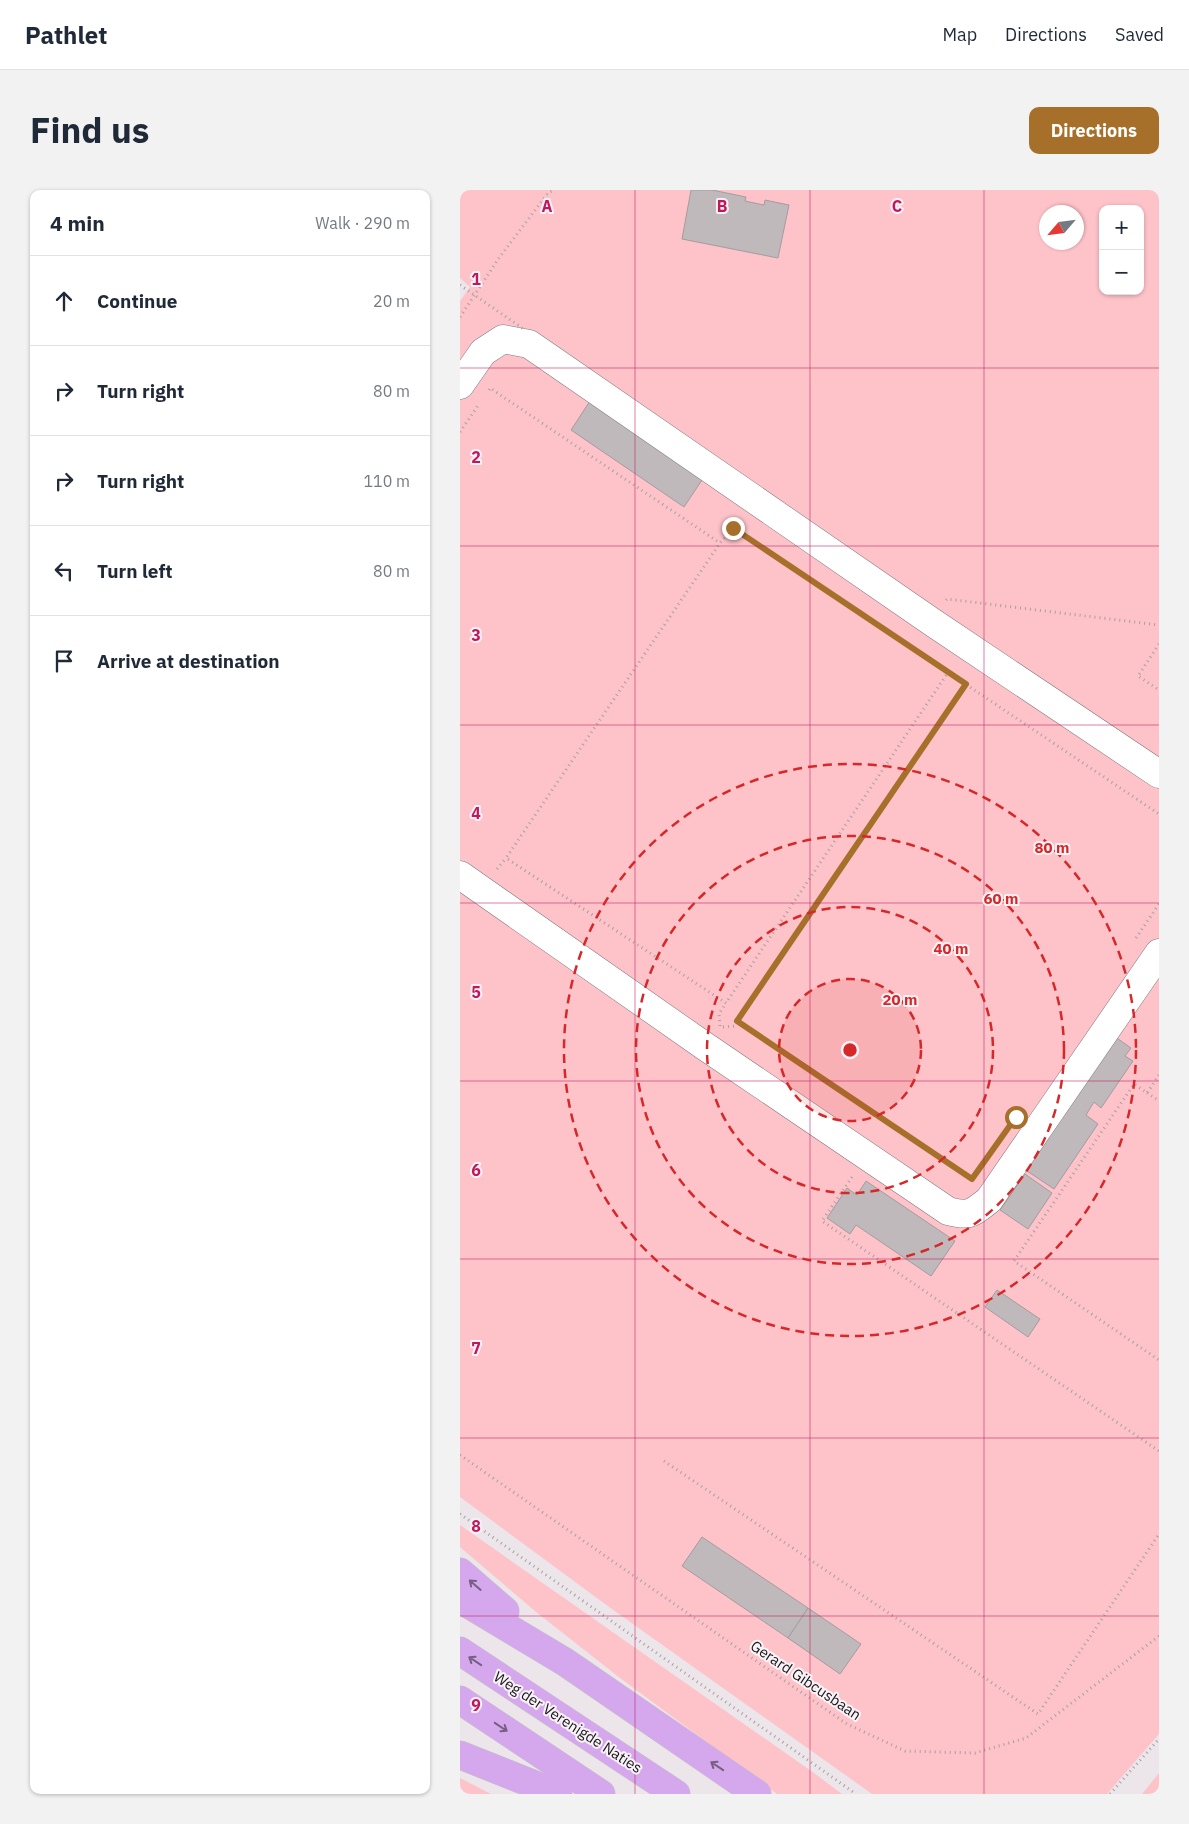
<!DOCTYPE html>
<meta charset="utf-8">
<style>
:root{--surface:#fff;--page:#f2f2f3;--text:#1f2937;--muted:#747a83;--line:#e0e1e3;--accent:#a6702b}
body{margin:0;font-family:"IBM Plex Sans",sans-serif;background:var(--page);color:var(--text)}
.controls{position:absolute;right:15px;top:15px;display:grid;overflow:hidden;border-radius:10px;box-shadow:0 1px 4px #0004}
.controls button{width:45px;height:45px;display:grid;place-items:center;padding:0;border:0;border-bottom:1px solid var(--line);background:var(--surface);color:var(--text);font:25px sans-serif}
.compass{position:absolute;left:579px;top:15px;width:45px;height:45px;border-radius:50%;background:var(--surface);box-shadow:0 1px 4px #0004;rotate:242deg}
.stop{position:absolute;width:15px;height:15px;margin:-11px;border:4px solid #a6702b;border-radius:50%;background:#fff}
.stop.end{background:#a6702b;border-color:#fff;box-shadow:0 1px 5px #0008}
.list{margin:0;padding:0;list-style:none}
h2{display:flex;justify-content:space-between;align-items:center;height:65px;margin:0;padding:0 20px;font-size:21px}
h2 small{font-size:16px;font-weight:400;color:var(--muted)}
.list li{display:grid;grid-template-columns:32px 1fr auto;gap:15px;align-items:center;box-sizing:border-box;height:90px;padding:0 20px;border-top:1px solid var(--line)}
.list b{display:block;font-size:19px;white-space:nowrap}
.list em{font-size:16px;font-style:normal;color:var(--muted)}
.icon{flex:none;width:28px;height:28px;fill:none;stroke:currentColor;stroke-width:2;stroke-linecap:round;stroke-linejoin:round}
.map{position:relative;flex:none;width:699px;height:1604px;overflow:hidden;border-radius:10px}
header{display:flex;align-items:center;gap:30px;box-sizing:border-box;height:70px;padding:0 25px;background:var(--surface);border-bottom:1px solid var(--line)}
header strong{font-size:24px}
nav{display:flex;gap:28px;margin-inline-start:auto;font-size:18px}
.intro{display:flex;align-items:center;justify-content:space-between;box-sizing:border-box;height:120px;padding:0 30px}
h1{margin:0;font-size:35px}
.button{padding:12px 22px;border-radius:10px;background:var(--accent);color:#fff;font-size:18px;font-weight:700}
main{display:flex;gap:30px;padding:0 30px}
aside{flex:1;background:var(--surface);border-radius:10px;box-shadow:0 1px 4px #0004}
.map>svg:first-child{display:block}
.green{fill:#fec3c9;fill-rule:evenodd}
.building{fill:#c0b9bb;stroke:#a39c9f}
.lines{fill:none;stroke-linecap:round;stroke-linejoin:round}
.minor-casing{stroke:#807a7f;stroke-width:29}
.highway-casing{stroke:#c3c2c3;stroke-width:29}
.path{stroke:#a5a0a4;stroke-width:3;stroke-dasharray:1 4;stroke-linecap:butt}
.minor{stroke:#fff;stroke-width:28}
.highway{stroke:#d5a8ee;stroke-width:28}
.path-bridge{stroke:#a5a0a4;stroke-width:3;stroke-dasharray:1 4;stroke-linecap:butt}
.oneway{stroke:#765f83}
.route{stroke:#a6702b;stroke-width:6}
.grid{fill:none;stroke:#c2185b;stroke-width:1;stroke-opacity:0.55}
.ring{fill:none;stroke:#d62828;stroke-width:2.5;stroke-dasharray:9 6}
.labels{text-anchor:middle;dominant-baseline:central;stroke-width:4;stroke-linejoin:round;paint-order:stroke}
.street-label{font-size:15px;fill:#181618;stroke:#f9f3f8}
.grid-label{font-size:16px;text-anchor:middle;font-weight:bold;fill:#c2185b;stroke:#f9f3f8;stroke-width:4;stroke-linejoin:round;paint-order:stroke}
.centre{fill:#d62828;stroke:#f9f3f8;stroke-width:2.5}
.ring-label{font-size:15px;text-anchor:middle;font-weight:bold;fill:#d62828;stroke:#f9f3f8;stroke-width:4;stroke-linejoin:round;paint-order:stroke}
</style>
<header>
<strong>Pathlet</strong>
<nav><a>Map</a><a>Directions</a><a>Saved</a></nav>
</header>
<div class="intro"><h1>Find us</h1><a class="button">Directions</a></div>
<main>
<aside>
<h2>4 min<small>Walk · 290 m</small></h2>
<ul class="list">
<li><svg class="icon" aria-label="ahead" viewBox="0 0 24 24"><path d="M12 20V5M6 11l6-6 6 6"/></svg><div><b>Continue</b></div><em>20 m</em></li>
<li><svg class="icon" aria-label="right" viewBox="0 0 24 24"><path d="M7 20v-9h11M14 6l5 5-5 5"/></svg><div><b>Turn right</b></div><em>80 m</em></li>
<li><svg class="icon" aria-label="right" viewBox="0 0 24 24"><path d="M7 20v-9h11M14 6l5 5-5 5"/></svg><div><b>Turn right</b></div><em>110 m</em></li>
<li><svg class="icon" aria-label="left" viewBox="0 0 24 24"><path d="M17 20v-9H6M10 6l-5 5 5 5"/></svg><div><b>Turn left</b></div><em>80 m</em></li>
<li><svg class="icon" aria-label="arrive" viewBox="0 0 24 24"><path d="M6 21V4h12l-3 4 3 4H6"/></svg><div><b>Arrive at destination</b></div></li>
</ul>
</aside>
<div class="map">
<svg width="699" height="1604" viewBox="0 0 699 1604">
<rect width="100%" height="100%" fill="#ece6ea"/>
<!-- green -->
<g class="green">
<path d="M 0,0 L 699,0 L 699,1544 L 647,1604 L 412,1604 L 149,1417 L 0,1307 L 0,111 L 10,97 L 0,88 ZM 643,19 L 680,19 L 680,101 L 643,101 ZM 586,22 L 616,22 L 616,52 L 586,52 Z"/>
<polygon points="0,1335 354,1583 382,1604 317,1604 160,1488 76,1422 0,1357"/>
<polygon points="699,1583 699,1604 682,1604"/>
<polygon points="0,1588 31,1604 0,1604"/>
</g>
<!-- building -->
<g class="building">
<polygon points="231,0 252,0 286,7 285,11 304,15 305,10 329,15 318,68 222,49"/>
<polygon points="130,211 244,287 224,317 111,240"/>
<polygon points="654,846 671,858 665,866 673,871 641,918 634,912 626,925 638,934 594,999 564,979"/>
<polygon points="565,984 592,1003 568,1039 540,1020"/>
<polygon points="406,991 495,1051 471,1086 396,1035 390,1044 367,1028 387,998 397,1005"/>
<polygon points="537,1100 580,1129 568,1147 525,1117"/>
<polygon points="242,1347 348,1418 328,1448 222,1376"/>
<polygon points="348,1418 401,1454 380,1484 328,1448"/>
</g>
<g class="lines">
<defs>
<g id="minor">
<polyline points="0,195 23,162 43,149 69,154 472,432 699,584"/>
<path d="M 0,685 L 246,857 L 488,1021 C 510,1027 512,1023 529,1010 L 699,763"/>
</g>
<g id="highway">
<polyline points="0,1382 45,1421"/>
<polyline points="0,1409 105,1472 297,1604"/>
<polyline points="0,1461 216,1604"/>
<polyline points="0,1510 141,1604"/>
<polyline points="0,1565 98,1604"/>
</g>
</defs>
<!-- minor casing -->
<use href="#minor" class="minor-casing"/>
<!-- highway casing -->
<use href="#highway" class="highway-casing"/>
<!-- path -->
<g class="path">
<polyline points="0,127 39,68 88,3 94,0"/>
<polyline points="29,200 30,198 260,353"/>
<polyline points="0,242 19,214"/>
<polyline points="486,410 487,409 699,435"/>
<polyline points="699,454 678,486 699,500"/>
<polyline points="489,481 266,813 46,668 260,353 273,338 699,624"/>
<polyline points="37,679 46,668"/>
<polyline points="676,748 699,714"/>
<polyline points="277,831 512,989 513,988"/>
<polyline points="260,836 259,824 266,813"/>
<polyline points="263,837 275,836 506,495"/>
<polyline points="699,885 687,903 674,894 554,1071 699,1170"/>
<polyline points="687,903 699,911"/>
<polyline points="392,987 362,1031 699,1261"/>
<polyline points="0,1265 387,1534 445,1561 515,1563 566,1548 699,1446"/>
<polyline points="204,1271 578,1524 699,1344"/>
<polyline points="0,1324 396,1604"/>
<polyline points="650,1604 699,1549"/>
</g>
<!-- minor -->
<use href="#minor" class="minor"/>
<!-- highway -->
<use href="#highway" class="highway"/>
<!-- path-bridge -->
<polyline class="path-bridge" points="0,95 65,140"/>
</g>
<!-- one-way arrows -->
<defs><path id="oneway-shaft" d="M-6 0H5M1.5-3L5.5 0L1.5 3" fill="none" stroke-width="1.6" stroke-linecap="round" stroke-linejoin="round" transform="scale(1.25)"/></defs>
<g class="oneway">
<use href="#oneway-shaft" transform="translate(15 1395) rotate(-139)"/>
<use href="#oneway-shaft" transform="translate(15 1471) rotate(-146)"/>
<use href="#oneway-shaft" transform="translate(41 1537) rotate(34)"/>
<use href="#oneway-shaft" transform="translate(257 1576) rotate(-146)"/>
</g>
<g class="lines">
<!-- route -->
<polyline class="route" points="273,338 506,494 277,831 512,989 556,927"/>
</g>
<!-- grid -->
<path class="grid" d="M 175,0 L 175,1604M 350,0 L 350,1604M 524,0 L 524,1604M 0,178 L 699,178M 0,356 L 699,356M 0,535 L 699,535M 0,713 L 699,713M 0,891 L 699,891M 0,1069 L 699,1069M 0,1248 L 699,1248M 0,1426 L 699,1426"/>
<!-- distance rings -->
<circle cx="390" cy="860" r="71" fill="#d62828" fill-opacity=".12"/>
<g class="ring">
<circle cx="390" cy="860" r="71"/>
<circle cx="390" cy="860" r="143"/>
<circle cx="390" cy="860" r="214"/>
<circle cx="390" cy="860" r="286"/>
</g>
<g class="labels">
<!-- street labels -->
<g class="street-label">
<text transform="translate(346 1490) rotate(34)">Gerard Gibcusbaan</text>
<text transform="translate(108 1532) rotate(33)">Weg der Verenigde Naties</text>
</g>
</g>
<g class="grid-label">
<text x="87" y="22">A</text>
<text x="262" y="22">B</text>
<text x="437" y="22">C</text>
<text x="16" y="95">1</text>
<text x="16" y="273">2</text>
<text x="16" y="451">3</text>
<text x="16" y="629">4</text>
<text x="16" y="808">5</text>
<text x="16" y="986">6</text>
<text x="16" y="1164">7</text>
<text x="16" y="1342">8</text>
<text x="16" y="1521">9</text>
</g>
<circle cx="390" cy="860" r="8" class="centre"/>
<g class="ring-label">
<text x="592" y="663">80 m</text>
<text x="541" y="714">60 m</text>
<text x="491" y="764">40 m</text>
<text x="440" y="815">20 m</text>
</g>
</svg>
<div class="controls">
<button>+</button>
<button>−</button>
</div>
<svg class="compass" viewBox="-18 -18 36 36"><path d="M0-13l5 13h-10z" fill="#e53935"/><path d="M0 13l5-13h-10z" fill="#747a83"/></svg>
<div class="stop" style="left:556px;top:927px"></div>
<div class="stop end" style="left:273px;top:338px"></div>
</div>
</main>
